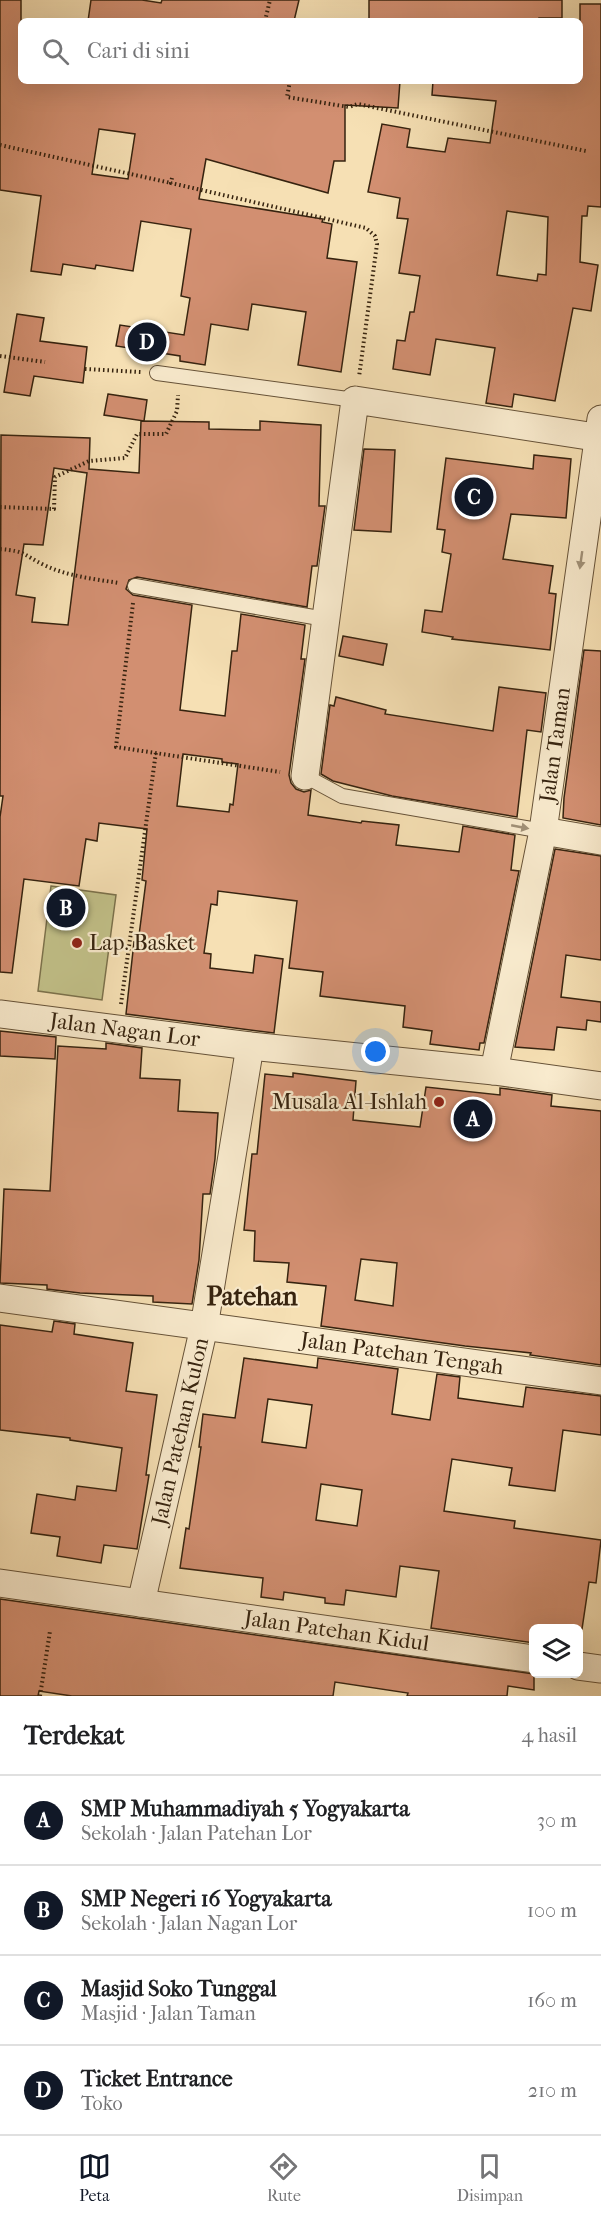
<!DOCTYPE html>
<html lang="id">
<meta charset="utf-8">
<style>
:root{--surface:#fff;--page:#f6f6f6;--text:#202124;--muted:#757577;--line:#e0e0e0;--accent:#111827}
body{margin:0;font-family:"IM FELL French Canon",serif;background:var(--page);color:var(--text)}
.controls{position:absolute;right:18px;bottom:18px;display:grid;overflow:hidden;border-radius:9px;box-shadow:0 6px 24px #0002}
.controls button{width:54px;height:54px;display:grid;place-items:center;padding:0;border:0;border-bottom:2px solid var(--line);background:var(--surface);color:var(--text);font:30px sans-serif}
.you{position:absolute;left:376px;top:1052px;width:21px;height:21px;margin:-15px;border:4px solid #fff;border-radius:50%;background:#1a73e8;box-shadow:0 0 0 9px #1a73e833}
.badge{display:grid;place-items:center;width:39px;height:39px;border-radius:50%;background:var(--accent);color:#fff;font-size:20px;font-weight:700}
.pin{position:absolute;translate:-50% -50%;border:3px solid #fff;box-shadow:0 2px 6px #0006}
.list{margin:0;padding:0;list-style:none}
h2{display:flex;justify-content:space-between;align-items:center;height:78px;margin:0;padding:0 24px;font-size:26px}
h2 small{font-size:20px;font-weight:400;color:var(--muted)}
.list li{display:grid;grid-template-columns:39px 1fr auto;gap:18px;align-items:center;box-sizing:border-box;height:90px;padding:0 24px;border-top:2px solid var(--line)}
.list b{display:block;font-size:22px;white-space:nowrap}
.list p{margin:0;font-size:20px;white-space:nowrap;color:var(--muted)}
.list em{font-size:20px;font-style:normal;color:var(--muted)}
.icon{flex:none;width:33px;height:33px;fill:none;stroke:currentColor;stroke-width:2;stroke-linecap:round;stroke-linejoin:round}
.map{position:relative;flex:none;width:601px;height:1696px;overflow:hidden}
.search{position:absolute;background:var(--surface);box-shadow:0 6px 24px #0002;left:18px;right:18px;top:18px;height:66px;display:flex;align-items:center;gap:15px;box-sizing:border-box;padding:0 21px;border-radius:9px;color:var(--muted);font-size:22px}
.sheet{height:438px;background:var(--surface)}
nav{display:flex;justify-content:space-around;align-items:center;box-sizing:border-box;height:84px;border-top:2px solid var(--line);background:var(--surface);font-size:16px;color:var(--muted)}
nav a{display:grid;justify-items:center;gap:3px}
nav .on{color:var(--accent)}
.map>svg:first-child{display:block}
.green{fill:#c2c189;stroke:#7c724c;stroke-width:1.5}
.building{fill:#d28f71;stroke:#36230f;stroke-width:1.5;fill-rule:evenodd}
.lines{fill:none;stroke-linecap:round;stroke-linejoin:round}
.service-casing{stroke:#665238;stroke-width:16}
.minor-casing{stroke:#665238;stroke-width:29}
.path{stroke:#36230f;stroke-width:4;stroke-dasharray:1.5 3;stroke-linecap:butt}
.service{stroke:#f9ebce;stroke-width:14}
.minor{stroke:#f9ebce;stroke-width:27}
.oneway{fill:#a19178}
.poi-dot{fill:#8f2418;stroke:#f9ebce;stroke-width:2}
.labels{text-anchor:middle;dominant-baseline:central;stroke-width:4.5;stroke-linejoin:round;paint-order:stroke}
.street-label{font-size:22px;fill:#36230f;stroke:#f9ebce}
.poi-label{font-size:22px;fill:#36230f;stroke:#f9ebce;text-anchor:start}
.quarter-label{font-size:26px;font-weight:bold;fill:#36230f;stroke:#f9ebce}
</style>
<div class="map">
<svg width="601" height="1696" viewBox="0 0 601 1696">
<rect width="100%" height="100%" fill="#f6e0b4"/>
<filter id="stains"><feTurbulence type="fractalNoise" baseFrequency=".00333" numOctaves="4"/><feColorMatrix values="0 0 0 0 .2 0 0 0 0 .09 0 0 0 0 .02 0 0 0 .5 -.17"/></filter>
<radialGradient id="worn" r=".72"><stop offset=".6" stop-color="#630" stop-opacity="0"/><stop offset="1" stop-color="#630" stop-opacity=".3"/></radialGradient>
<!-- green -->
<polygon class="green" points="51,886 116,895 102,1000 38,991"/>
<!-- building -->
<g class="building">
<path d="M 0,0 L 21,0 L 21,81 L 400,81 L 398,108 L 345,105 L 345,161 L 334,161 L 328,193 L 206,159 L 199,199 L 323,219 L 322,222 L 332,224 L 327,258 L 357,262 L 341,372 L 298,365 L 306,312 L 252,304 L 248,330 L 211,324 L 205,365 L 180,361 L 180,356 L 116,346 L 120,325 L 184,335 L 190,298 L 181,296 L 191,229 L 141,221 L 133,271 L 96,265 L 95,269 L 63,264 L 61,275 L 31,271 L 41,196 L 0,190 ZM 99,129 L 135,134 L 128,179 L 92,174 Z"/>
<polygon points="91,0 142,0 161,3 162,0 299,0 294,21 88,21"/>
<polygon points="369,0 562,0 562,18 539,18 539,21 369,20"/>
<path d="M 580,4 L 601,4 L 601,207 L 588,206 L 587,216 L 582,216 L 580,262 L 598,265 L 591,311 L 573,308 L 555,401 L 514,394 L 512,407 L 486,403 L 495,348 L 436,339 L 430,375 L 393,369 L 397,340 L 405,341 L 410,312 L 414,312 L 420,276 L 399,273 L 408,219 L 397,218 L 400,198 L 368,192 L 382,124 L 410,129 L 407,147 L 445,152 L 448,138 L 490,143 L 496,101 L 432,95 L 433,81 L 509,83 L 567,83 L 567,81 L 580,81 ZM 507,211 L 548,217 L 546,275 L 538,274 L 537,281 L 497,275 Z"/>
<polygon points="17,314 44,318 40,341 87,347 83,383 34,376 30,396 4,392"/>
<polygon points="108,394 147,400 144,421 104,415"/>
<path d="M 141,421 L 209,422 L 209,429 L 260,430 L 260,421 L 321,425 L 319,506 L 325,506 L 317,566 L 312,566 L 307,607 L 137,577 L 129,580 L 126,589 L 133,595 L 192,605 L 180,710 L 225,716 L 232,651 L 237,651 L 241,614 L 305,625 L 301,659 L 305,659 L 289,775 L 291,783 L 296,789 L 304,792 L 311,790 L 308,815 L 361,823 L 362,821 L 399,825 L 396,845 L 459,852 L 463,826 L 515,835 L 511,870 L 519,871 L 484,1043 L 480,1043 L 479,1050 L 430,1044 L 432,1031 L 403,1027 L 405,1006 L 320,996 L 323,972 L 289,968 L 297,901 L 218,891 L 217,905 L 211,904 L 204,953 L 211,954 L 210,968 L 253,973 L 255,955 L 283,959 L 274,1033 L 126,1014 L 134,942 L 138,943 L 146,881 L 142,880 L 147,829 L 99,823 L 97,841 L 86,839 L 79,886 L 24,879 L 12,973 L 0,972 L 0,817 L 3,796 L 0,796 L 1,435 L 90,438 L 89,469 L 139,473 ZM 54,468 L 87,473 L 68,625 L 32,622 L 35,598 L 16,595 L 24,544 L 43,545 ZM 183,754 L 222,759 L 222,762 L 238,764 L 233,805 L 230,804 L 229,812 L 177,806 Z"/>
<polygon points="364,449 395,450 391,532 354,530"/>
<polygon points="534,455 571,459 566,518 511,514 503,559 553,566 549,593 556,594 550,650 452,639 453,637 422,632 425,610 442,612 451,554 442,552 445,530 437,529 446,458 533,469"/>
<polygon points="343,636 387,644 383,665 339,656"/>
<polygon points="584,650 601,651 601,825 563,818 564,798"/>
<polygon points="499,687 546,693 541,732 527,730 517,817 392,796 333,781 321,774 330,705 334,706 336,697 386,710 385,714 493,731"/>
<polygon points="555,849 601,856 601,960 566,955 561,997 601,1002 601,1022 587,1020 586,1030 557,1027 554,1050 515,1047"/>
<polygon points="0,1031 56,1037 55,1059 0,1056"/>
<polygon points="106,1043 142,1048 140,1078 180,1080 178,1111 218,1113 215,1159 210,1194 203,1194 199,1260 192,1304 153,1302 153,1296 80,1293 47,1289 47,1285 0,1283 4,1189 50,1191 58,1046 106,1049"/>
<path d="M 293,1073 L 356,1081 L 353,1120 L 420,1127 L 426,1087 L 500,1095 L 500,1088 L 552,1095 L 551,1106 L 601,1111 L 601,1365 L 530,1355 L 531,1353 L 465,1346 L 321,1326 L 326,1286 L 287,1282 L 289,1263 L 254,1261 L 255,1231 L 244,1230 L 252,1154 L 257,1154 L 265,1074 L 293,1077 ZM 361,1259 L 397,1263 L 393,1306 L 355,1300 Z"/>
<polygon points="54,1321 75,1324 74,1334 133,1343 126,1391 157,1395 146,1475 149,1475 137,1549 104,1545 101,1563 57,1556 60,1537 31,1533 37,1494 75,1500 77,1486 116,1491 122,1448 70,1440 70,1438 0,1430 0,1325 52,1332"/>
<path d="M 244,1358 L 317,1368 L 318,1358 L 398,1369 L 392,1414 L 430,1420 L 437,1374 L 460,1377 L 458,1398 L 523,1407 L 526,1387 L 601,1396 L 601,1435 L 563,1430 L 555,1491 L 509,1485 L 512,1468 L 452,1459 L 444,1511 L 515,1521 L 514,1528 L 601,1540 L 596,1583 L 589,1582 L 582,1629 L 534,1629 L 534,1643 L 431,1628 L 439,1571 L 400,1566 L 396,1597 L 346,1590 L 344,1605 L 325,1603 L 325,1598 L 284,1592 L 283,1600 L 261,1597 L 263,1578 L 180,1568 L 186,1528 L 189,1529 L 201,1447 L 199,1447 L 203,1414 L 235,1418 ZM 268,1399 L 312,1405 L 306,1448 L 262,1442 ZM 321,1484 L 362,1490 L 357,1526 L 316,1520 Z"/>
<polygon points="0,1599 534,1674 534,1690 508,1686 507,1696 407,1696 408,1693 335,1682 333,1696 72,1696 39,1691 38,1696 0,1696"/>
</g>
<g class="lines">
<defs>
<g id="service">
<polyline points="157,373 355,400"/>
<polyline points="135,586 325,619"/>
<polyline points="305,776 342,796 543,831"/>
</g>
<g id="minor">
<polyline points="305,776 355,400 601,438"/>
<polyline points="543,831 601,841"/>
<path id="s1" d="M 0,1014 L 250,1046 L 494,1071 L 601,1086"/>
<path id="s2" d="M 494,1071 L 543,831 L 601,419"/>
<path id="s3" d="M 0,1298 L 601,1381"/>
<path id="s4" d="M 0,1583 L 534,1659"/>
<path id="s5" d="M 141,1603 L 204,1327 L 250,1046"/>
<polyline points="578,1666 601,1669"/>
</g>
</defs>
<!-- service casing -->
<use href="#service" class="service-casing"/>
<!-- minor casing -->
<use href="#minor" class="minor-casing"/>
<!-- path -->
<g class="path">
<polyline points="265,21 270,0"/>
<polyline points="290,81 287,97 349,107 358,104 586,151"/>
<polyline points="0,145 171,183"/>
<polyline points="172,178 171,183 366,228 375,236 377,244 359,377"/>
<polyline points="0,356 45,362"/>
<polyline points="85,369 141,372"/>
<polyline points="0,507 54,509 55,477 89,461 125,458 137,434 166,434 177,411 178,395"/>
<path d="M 0,549 C 26,551 23,555 44,565 C 67,576 94,579 119,583"/>
<polyline points="133,603 116,747 280,772"/>
<polyline points="121,1004 156,752"/>
<polyline points="40,1696 50,1631"/>
</g>
<!-- service -->
<use href="#service" class="service"/>
<!-- minor -->
<use href="#minor" class="minor"/>
</g>
<!-- one-way arrows -->
<defs><path id="oneway-solid" d="M-6-.8H1V-3.2L6.5 0L1 3.2V.8H-6Z" transform="scale(1.5)"/></defs>
<g class="oneway">
<use href="#oneway-solid" transform="translate(581 560) rotate(98)"/>
<use href="#oneway-solid" transform="translate(520 827) rotate(11)"/>
</g>
<!-- markers -->
<g class="poi-dot">
<circle cx="77" cy="943" r="6"/>
<circle cx="439" cy="1102" r="6"/>
</g>
<g class="labels">
<!-- street labels -->
<g class="street-label">
<text stroke="none"><textPath href="#s2" startOffset="332">Jalan Taman</textPath></text>
<text stroke="none"><textPath href="#s1" startOffset="126">Jalan Nagan Lor</textPath></text>
<text stroke="none"><textPath href="#s3" startOffset="406">Jalan Patehan Tengah</textPath></text>
<text stroke="none"><textPath href="#s5" startOffset="176">Jalan Patehan Kulon</textPath></text>
<text stroke="none"><textPath href="#s4" startOffset="340">Jalan Patehan Kidul</textPath></text>
</g>
<!-- poi labels -->
<g class="poi-label">
<text x="89" y="943">Lap. Basket</text>
<text x="427" y="1102" text-anchor="end">Musala Al-Ishlah</text>
</g>
<!-- quarter labels -->
<g class="quarter-label">
<text x="252" y="1296">Patehan</text>
</g>
</g>
<rect width="100%" height="100%" filter="url(#stains)"/>
<rect width="100%" height="100%" fill="url(#worn)"/>
</svg>
<div class="controls">
<button><svg class="icon" aria-label="layers" viewBox="0 0 24 24"><path d="M12 4l9 5-9 5-9-5zM3 14l9 5 9-5"/></svg></button>
</div>
<div class="you"></div>
<div class="pin badge" style="left:473px;top:1119px">A</div>
<div class="pin badge" style="left:66px;top:908px">B</div>
<div class="pin badge" style="left:474px;top:497px">C</div>
<div class="pin badge" style="left:147px;top:342px">D</div>
<div class="search"><svg class="icon" aria-label="search" viewBox="0 0 24 24"><circle cx="10" cy="10" r="6"/><path d="M15 15l6 6"/></svg>Cari di sini</div>
</div>
<section class="sheet">
<h2>Terdekat<small>4 hasil</small></h2>
<ul class="list">
<li><span class="badge">A</span><div><b>SMP Muhammadiyah 5 Yogyakarta</b><p>Sekolah · Jalan Patehan Lor</p></div><em>30 m</em></li>
<li><span class="badge">B</span><div><b>SMP Negeri 16 Yogyakarta</b><p>Sekolah · Jalan Nagan Lor</p></div><em>100 m</em></li>
<li><span class="badge">C</span><div><b>Masjid Soko Tunggal</b><p>Masjid · Jalan Taman</p></div><em>160 m</em></li>
<li><span class="badge">D</span><div><b>Ticket Entrance</b><p>Toko</p></div><em>210 m</em></li>
</ul>
</section>
<nav>
<a class="on"><svg class="icon" aria-label="map" viewBox="0 0 24 24"><path d="M3 6l6-2 6 2 6-2v14l-6 2-6-2-6 2zM9 4v14M15 6v14"/></svg>Peta</a>
<a><svg class="icon" aria-label="directions" viewBox="0 0 24 24"><path d="M12 3l9 9-9 9-9-9zM9 14v-3h6M13 9l2 2-2 2"/></svg>Rute</a>
<a><svg class="icon" aria-label="saved" viewBox="0 0 24 24"><path d="M7 4h10v16l-5-4-5 4z"/></svg>Disimpan</a>
</nav>
